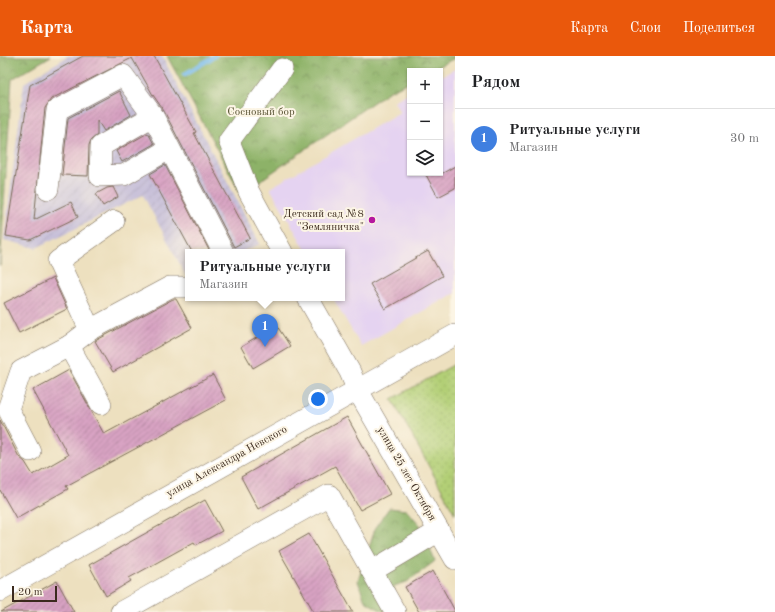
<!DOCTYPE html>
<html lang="ru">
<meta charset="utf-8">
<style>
:root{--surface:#fff;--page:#f2f2f2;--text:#202124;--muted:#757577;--line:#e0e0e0;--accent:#ea580c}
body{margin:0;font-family:"Old Standard TT",serif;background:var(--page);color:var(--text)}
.controls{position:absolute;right:12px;top:12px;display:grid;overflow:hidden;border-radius:0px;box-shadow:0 1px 3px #0004}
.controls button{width:36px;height:36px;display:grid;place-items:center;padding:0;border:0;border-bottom:1px solid var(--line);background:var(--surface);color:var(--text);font:20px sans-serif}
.scale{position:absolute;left:12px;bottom:10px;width:45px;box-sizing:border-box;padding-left:4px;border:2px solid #3b2a1e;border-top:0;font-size:11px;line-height:14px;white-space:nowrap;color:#3b2a1e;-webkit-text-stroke:3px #fcf5e5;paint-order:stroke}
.you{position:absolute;left:318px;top:343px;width:14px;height:14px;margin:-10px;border:3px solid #fff;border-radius:50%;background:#1a73e8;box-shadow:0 0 0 6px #1a73e833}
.badge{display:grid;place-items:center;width:26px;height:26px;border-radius:50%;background:var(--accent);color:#fff;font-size:13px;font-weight:700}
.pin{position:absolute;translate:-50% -33px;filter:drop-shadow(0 1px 2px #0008)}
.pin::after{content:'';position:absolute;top:21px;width:14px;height:12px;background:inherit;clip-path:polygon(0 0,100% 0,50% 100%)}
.popup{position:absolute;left:185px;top:193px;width:160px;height:52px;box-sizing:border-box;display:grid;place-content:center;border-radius:0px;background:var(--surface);filter:drop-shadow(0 1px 3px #0005);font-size:13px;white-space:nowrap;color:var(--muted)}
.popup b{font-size:15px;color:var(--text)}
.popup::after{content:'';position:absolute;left:50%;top:100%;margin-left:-8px;border:8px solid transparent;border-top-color:var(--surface)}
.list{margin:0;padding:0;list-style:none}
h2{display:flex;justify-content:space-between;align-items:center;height:52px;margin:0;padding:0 16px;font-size:17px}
h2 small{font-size:13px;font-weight:400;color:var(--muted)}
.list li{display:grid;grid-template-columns:26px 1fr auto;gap:12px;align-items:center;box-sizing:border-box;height:60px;padding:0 16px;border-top:1px solid var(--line)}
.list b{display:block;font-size:15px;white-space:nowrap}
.list p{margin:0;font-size:13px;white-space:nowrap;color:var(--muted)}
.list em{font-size:13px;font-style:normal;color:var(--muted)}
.icon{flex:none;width:22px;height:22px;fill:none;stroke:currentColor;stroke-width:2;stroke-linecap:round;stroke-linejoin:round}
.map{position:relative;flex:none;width:455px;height:556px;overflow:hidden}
header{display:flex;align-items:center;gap:24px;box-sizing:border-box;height:56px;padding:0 20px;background:var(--accent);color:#fff}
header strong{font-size:19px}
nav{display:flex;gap:22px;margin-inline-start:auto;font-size:14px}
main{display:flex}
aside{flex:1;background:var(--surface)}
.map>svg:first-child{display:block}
.built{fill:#e5d3f1}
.industrial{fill:url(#industrial-furrows)}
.forest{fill:url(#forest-crowns);stroke:#646e42}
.park{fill:url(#park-dots);stroke:#767c4a}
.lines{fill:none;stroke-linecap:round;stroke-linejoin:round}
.stream{stroke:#74baeb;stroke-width:4.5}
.building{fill:url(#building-hatch)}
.minor-casing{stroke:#796a56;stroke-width:22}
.minor{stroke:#fff;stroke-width:21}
.poi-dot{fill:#b5179e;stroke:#fcf5e5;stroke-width:1.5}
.labels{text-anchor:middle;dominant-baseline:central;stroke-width:4;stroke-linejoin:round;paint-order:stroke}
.park-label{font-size:11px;fill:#595334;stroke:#fcf5e5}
.poi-label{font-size:11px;fill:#3b2a1e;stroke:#fcf5e5;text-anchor:end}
.street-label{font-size:11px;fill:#3b2a1e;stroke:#fcf5e5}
</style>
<header>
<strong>Карта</strong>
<nav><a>Карта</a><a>Слои</a><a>Поделиться</a></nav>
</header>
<main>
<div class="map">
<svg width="455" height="556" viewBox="0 0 455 556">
<defs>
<pattern id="industrial-furrows" width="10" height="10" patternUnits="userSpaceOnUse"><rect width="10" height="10" fill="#c7c0d9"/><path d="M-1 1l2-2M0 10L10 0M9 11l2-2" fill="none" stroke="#aca5ba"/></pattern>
<pattern id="forest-crowns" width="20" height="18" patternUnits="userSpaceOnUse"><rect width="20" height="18" fill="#8db267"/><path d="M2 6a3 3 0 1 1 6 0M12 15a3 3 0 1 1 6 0" fill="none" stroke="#749154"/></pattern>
<pattern id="park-dots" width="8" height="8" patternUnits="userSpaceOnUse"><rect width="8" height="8" fill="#b2cf76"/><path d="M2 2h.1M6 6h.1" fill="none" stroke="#9ab266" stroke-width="1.8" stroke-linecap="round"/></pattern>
<pattern id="building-hatch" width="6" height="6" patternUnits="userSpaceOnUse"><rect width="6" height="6" fill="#d8a3c3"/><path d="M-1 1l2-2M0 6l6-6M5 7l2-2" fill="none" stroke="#b0859e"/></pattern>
</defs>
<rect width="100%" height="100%" fill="#fcf5e5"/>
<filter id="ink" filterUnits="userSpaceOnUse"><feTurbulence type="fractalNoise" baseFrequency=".025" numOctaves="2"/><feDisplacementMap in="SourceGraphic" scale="8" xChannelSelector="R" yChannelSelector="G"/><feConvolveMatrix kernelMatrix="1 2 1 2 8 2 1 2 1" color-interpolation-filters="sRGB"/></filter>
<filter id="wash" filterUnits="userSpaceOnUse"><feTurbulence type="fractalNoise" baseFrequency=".012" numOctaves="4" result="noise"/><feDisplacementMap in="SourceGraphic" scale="16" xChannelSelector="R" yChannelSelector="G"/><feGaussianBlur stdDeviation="0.9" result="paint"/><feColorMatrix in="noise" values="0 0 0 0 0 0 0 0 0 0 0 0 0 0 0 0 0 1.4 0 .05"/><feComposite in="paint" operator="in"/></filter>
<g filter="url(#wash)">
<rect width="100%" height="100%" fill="#ede0bf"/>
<!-- built -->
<polygon class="built" points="455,13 455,237 361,290 333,242 342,242 342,196 307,196 270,132 400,56 394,45 410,36 410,117 440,117 440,21"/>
<!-- industrial -->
<polygon class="industrial" points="68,0 162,0 260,188 241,196 188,196 188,219 186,220 143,139 36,192 4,184 24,27"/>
<!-- forest -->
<g class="forest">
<polygon points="0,0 51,0 12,23 0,210"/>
<polygon points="167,0 455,0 455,2 429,15 410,15 410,25 388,36 241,138"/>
<polygon points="389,452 407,454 420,469 435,505 407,526 394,530 394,540 384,556 365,545 358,525 376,470"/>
</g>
<!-- park -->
<polygon class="park" points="455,308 455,458 392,343"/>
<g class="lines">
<!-- stream -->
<polyline class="stream" points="185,18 215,0"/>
</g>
<g id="blocks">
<!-- building -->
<g class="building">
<polygon points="83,0 154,0 196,76 194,77 250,182 234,191 164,55 153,39 132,2 51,43 45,52 34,164 71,146 78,161 30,184 6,180 30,29"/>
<polygon points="119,35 131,59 104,75 97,64 97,79 91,84 89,89 88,120 62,119 68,62"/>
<polygon points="148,77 154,88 122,106 116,95"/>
<polygon points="165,109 210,196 192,196 150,118"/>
<polygon points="455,110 455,132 438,141 425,117 443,117"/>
<polygon points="113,131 118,141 103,150 96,138 107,132"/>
<polygon points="428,195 442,220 385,253 370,228"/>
<polygon points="53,222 67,253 19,277 4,247"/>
<polygon points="173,243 176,243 192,272 113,316 95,285"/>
<polygon points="277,270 290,290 253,312 241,291"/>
<polygon points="69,314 104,378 213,319 226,344 66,430 68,433 16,462 0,434 0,364 19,401 25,406 33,419 68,399 33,334"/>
<polygon points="347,361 390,438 360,454 335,410 258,453 241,421"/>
<polygon points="205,444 222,475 196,489 194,486 129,522 131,525 106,540 89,509"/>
<polygon points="309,478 353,556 314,556 279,495"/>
<polygon points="433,515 455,555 455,556 419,556 405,531"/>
<polygon points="57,525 74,556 1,556"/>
</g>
</g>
</g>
<g filter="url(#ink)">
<use href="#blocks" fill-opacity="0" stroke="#796a56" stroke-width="1"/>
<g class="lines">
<defs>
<g id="minor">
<polyline points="282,13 229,85 249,136 282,196"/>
<polyline points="153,60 101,90 100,120 124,119 169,93"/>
<polyline points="48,133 57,54 123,19 153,60 223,196"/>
<polyline points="308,242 350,316 357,333 455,503"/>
<polyline points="90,274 58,205 114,165"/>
<polyline points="69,290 101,348"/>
<polyline points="30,395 8,353 21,315 69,290 90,274 170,231 188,231"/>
<polyline points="372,515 439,475"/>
<polyline points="0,535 455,279"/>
<polyline points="121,556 329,439 395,556"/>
</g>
</defs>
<!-- minor casing -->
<use href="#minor" class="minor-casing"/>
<!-- minor -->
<use href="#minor" class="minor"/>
</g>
</g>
<!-- markers -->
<circle class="poi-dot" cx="372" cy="164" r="4"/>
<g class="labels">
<!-- park labels -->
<g class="park-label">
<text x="261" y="56">Сосновый бор</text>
</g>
<!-- poi labels -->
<g class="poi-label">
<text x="364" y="158">Детский сад №8<tspan x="364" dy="13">"Земляничка"</tspan></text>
</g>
<!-- street labels -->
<g class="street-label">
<text transform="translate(227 406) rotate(-29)">улица Александра Невского</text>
<text transform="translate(406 418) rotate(60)">улица 25 лет Октября</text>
</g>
</g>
</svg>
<div class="controls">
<button>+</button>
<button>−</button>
<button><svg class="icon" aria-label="layers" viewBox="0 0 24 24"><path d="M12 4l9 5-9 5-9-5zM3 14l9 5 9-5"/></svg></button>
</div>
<div class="scale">20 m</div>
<div class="you"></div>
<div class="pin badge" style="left:265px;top:291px;background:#3f7fe0">1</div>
<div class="popup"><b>Ритуальные услуги</b>Магазин</div>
</div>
<aside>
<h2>Рядом<small></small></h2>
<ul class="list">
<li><span class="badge" style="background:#3f7fe0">1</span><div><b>Ритуальные услуги</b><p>Магазин</p></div><em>30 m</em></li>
</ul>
</aside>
</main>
